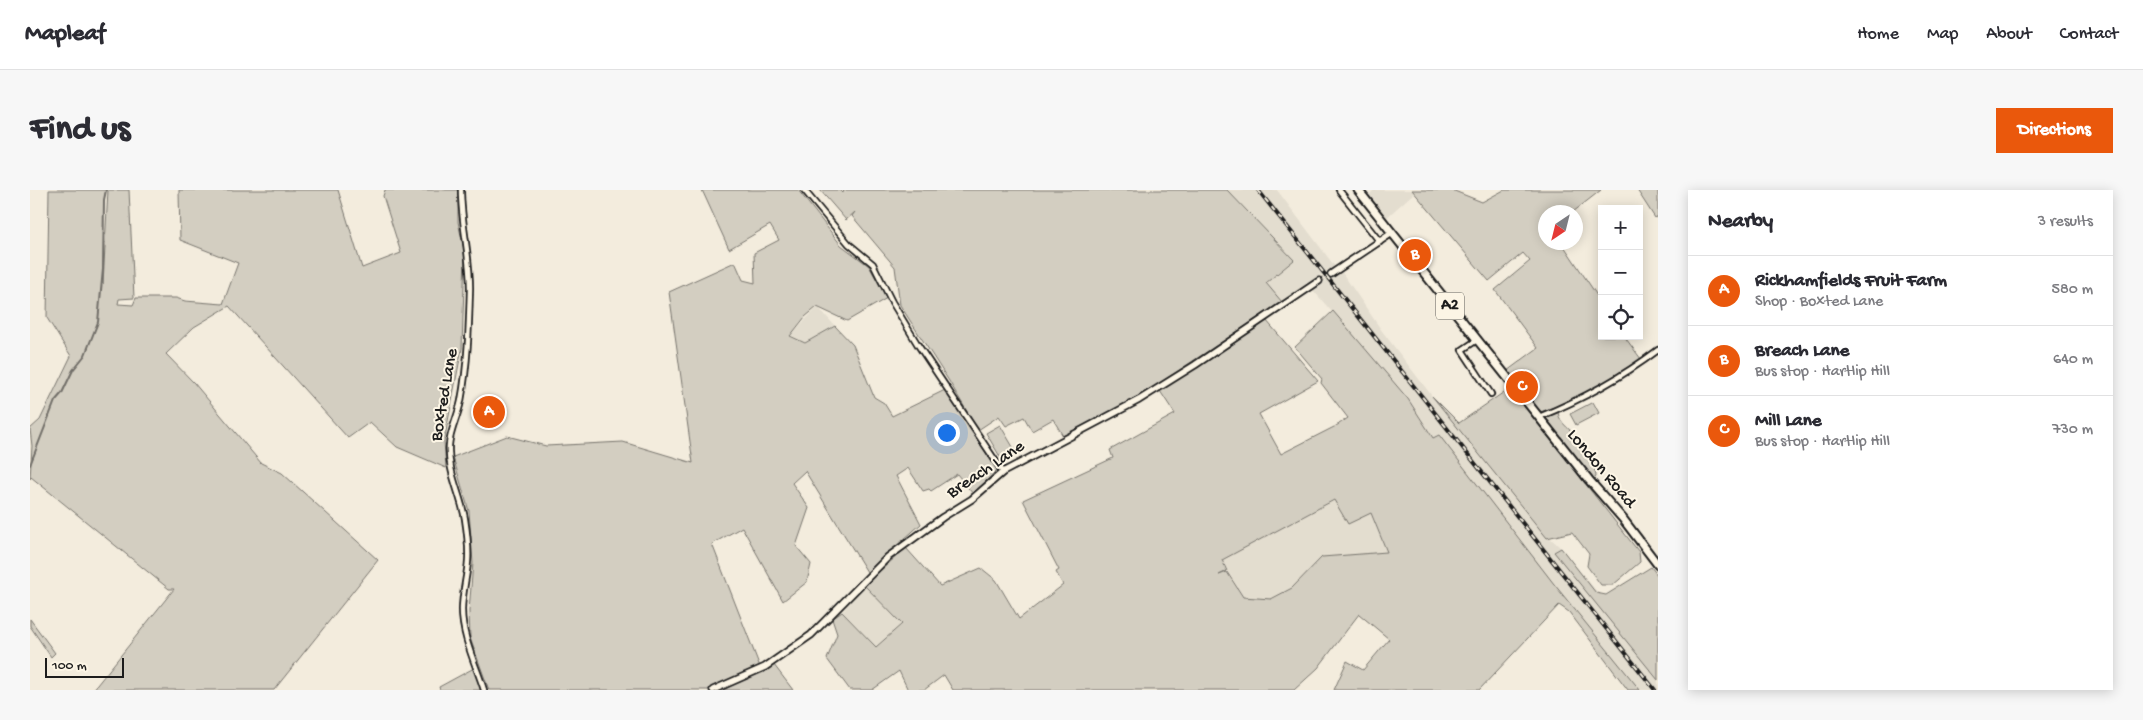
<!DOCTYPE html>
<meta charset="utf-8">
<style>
:root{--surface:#fff;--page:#f7f7f7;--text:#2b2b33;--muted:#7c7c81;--line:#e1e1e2;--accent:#ea580c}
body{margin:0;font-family:"Gochi Hand",sans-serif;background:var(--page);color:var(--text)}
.controls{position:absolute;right:15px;top:15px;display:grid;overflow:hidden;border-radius:0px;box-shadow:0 2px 12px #0003}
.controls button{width:45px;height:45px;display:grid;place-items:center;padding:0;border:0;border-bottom:1px solid var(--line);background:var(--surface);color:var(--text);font:25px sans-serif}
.compass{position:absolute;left:1508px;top:15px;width:45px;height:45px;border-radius:50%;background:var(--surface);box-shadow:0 2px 12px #0003;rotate:215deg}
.scale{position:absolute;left:15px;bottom:12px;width:79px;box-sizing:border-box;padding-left:5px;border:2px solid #1c1c1c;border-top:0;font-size:14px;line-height:18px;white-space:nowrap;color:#1c1c1c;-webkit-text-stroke:4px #fcf5e5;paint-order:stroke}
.you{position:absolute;left:916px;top:242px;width:18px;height:18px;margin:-12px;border:4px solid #fff;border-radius:50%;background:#1a73e8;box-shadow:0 0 0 8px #1a73e833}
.badge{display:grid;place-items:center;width:32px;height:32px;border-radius:50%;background:var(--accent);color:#fff;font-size:16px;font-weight:700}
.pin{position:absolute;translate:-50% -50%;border:2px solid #fff;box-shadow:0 1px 5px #0006}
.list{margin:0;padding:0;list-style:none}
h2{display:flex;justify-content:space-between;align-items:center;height:65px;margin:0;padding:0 20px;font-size:21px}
h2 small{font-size:16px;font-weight:400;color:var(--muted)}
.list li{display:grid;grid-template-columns:32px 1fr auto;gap:15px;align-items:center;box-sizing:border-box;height:70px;padding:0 20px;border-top:1px solid var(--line)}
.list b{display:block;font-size:19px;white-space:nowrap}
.list p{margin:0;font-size:16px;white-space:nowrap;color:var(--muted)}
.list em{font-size:16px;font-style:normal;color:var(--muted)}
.icon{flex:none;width:28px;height:28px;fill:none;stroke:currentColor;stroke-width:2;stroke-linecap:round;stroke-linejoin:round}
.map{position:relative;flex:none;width:1628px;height:500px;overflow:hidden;border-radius:0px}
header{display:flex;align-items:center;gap:30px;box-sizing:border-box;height:70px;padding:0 25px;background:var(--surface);border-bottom:1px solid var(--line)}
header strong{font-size:24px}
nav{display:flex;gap:28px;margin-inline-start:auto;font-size:18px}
.intro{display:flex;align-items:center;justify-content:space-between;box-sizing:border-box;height:120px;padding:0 30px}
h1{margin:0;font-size:35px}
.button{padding:12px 22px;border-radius:0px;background:var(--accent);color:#fff;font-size:18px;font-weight:700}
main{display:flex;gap:30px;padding:0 30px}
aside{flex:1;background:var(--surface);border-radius:0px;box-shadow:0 2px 12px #0003}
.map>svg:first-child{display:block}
.built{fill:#e3ddcf}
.green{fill:#d3cec1;stroke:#78756e;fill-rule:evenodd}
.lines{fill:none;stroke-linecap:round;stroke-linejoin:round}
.stream{stroke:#716e68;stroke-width:2}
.tertiary-tunnel{stroke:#c8c2b6;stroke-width:5.5;stroke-dasharray:5.5 3;stroke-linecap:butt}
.minor-casing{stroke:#1c1c1c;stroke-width:8}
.tertiary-casing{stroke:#1c1c1c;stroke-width:9}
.primary-casing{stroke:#1c1c1c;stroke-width:11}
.minor{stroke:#fcf5e5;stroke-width:4.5}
.tertiary{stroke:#fcf5e5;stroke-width:5.5}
.primary{stroke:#fcf5e5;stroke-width:7}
.rail-casing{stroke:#1c1c1c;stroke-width:4}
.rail{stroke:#fcf5e5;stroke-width:2;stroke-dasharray:5.5;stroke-linecap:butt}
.labels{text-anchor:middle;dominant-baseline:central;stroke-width:4;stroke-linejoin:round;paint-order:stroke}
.shield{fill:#fcf5e5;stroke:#5f5d58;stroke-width:1}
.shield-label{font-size:16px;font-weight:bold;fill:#1c1c1c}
.street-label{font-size:18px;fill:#1c1c1c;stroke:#fcf5e5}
</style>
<header>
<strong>Mapleaf</strong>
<nav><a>Home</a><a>Map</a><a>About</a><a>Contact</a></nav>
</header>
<div class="intro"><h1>Find us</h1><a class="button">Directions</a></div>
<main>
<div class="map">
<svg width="1628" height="500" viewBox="0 0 1628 500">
<rect width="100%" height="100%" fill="#f3ecdd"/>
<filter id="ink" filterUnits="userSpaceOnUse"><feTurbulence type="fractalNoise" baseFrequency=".02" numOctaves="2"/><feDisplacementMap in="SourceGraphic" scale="10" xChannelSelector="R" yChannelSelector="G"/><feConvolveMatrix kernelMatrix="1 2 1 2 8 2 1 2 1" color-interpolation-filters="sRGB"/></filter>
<g filter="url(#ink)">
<!-- built -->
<g class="built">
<polygon points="1197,0 1247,0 1306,78 1298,80 1252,112 1236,93 1264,70"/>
<polygon points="1344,0 1382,0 1384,3 1356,28 1337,7"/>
<polygon points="1311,81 1352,141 1402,206 1467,269 1506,335 1531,358 1628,476 1628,500 1598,500 1539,422 1529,415 1403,249 1378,209 1282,99"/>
<polygon points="788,117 805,136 775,153 760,145"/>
<polygon points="1304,310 1341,323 1357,362 1292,367 1262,399 1238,410 1213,407 1191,370"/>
<polygon points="834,395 872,434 846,457 812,422"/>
</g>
<!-- green -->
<g class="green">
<polygon points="19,0 76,0 74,10 73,94 78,0 99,0 104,108 89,109 88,114 103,115 106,108 146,108 155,111 193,114 208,73 150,50 149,0 308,0 332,78 371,63 353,6 355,0 428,0 428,32 435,64 432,158 414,252 416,278 367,257 340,232 318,248 199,116 164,137 136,164 164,193 231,273 252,283 348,370 244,500 63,500 144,399 139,399 1,287 0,289 2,256 0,239 10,230 41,166 17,128"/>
<polygon points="672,0 768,0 811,55 839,76 857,108 817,131 787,117 775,127 760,146 775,153 805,136 823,155 844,207 854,213 862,226 915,200 967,280 943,304 927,284 901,301 899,299 893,301 878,278 866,286 891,334 837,382 775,281 762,293 779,318 766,356 781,374 777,392 753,411 712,337 682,354 730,477 678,500 459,500 440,448 439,421 443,373 439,321 423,267 477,246 516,256 593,252 663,273 639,102 705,72 713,90 725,93 724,63 749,50 740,35 699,59"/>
<polygon points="790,0 810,0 813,3 814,0 1197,0 1264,70 1236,93 1252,112 1107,208 1033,246 1023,229 1002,241 994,227 976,236 969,226 948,240 919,191 870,115 865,77 822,26 825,22 816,30"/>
<polygon points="1382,0 1422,0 1452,12 1474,0 1571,0 1543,22 1516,22 1516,52 1532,53 1572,113 1572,146 1594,146 1611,169 1545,210 1510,222 1477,181 1508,158 1465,100 1500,71 1493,63 1459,91"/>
<polygon points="1607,0 1628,0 1628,26 1625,28"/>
<path d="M 1303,121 L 1378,209 L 1403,248 L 1409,245 L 1524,394 L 1610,500 L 1598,500 L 1539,422 L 1529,415 L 1449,500 L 1304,500 L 1317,471 L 1333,480 L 1359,449 L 1329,424 L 1288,478 L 1264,500 L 923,500 L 914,485 L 894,500 L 878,500 L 869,481 L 842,500 L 820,500 L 797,469 L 807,444 L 802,429 L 812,422 L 846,457 L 872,434 L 834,395 L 876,358 L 910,396 L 951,378 L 966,390 L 989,429 L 1033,395 L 1026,382 L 1029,380 L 993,310 L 1083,268 L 1080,260 L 1145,224 L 1130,201 L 1236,130 L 1288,191 L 1229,224 L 1251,264 L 1306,236 L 1318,228 L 1291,193 L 1292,189 L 1265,157 ZM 1304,310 L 1318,334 L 1341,323 L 1357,362 L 1292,367 L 1262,398 L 1241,409 L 1213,407 L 1197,382 L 1189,385 L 1197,381 L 1192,370 Z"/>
<polygon points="1480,198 1609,362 1610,372 1583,395 1571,395 1557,376 1559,364 1542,342 1517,348 1402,206 1429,233"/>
<polygon points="1563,212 1569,223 1546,235 1540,224"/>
<path d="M 1528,222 C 1529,234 1543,241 1550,250 C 1556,260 1566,276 1566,287 L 1564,289 L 1515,227 Z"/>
<polygon points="970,235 986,262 972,270 956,243"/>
<polygon points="1531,358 1566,403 1576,405 1621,377 1628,386 1628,490 1524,362"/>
<polygon points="0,429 25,463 21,467 0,436"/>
<polygon points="744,475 763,500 690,500"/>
<polygon points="444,478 452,500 410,500 409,497"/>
</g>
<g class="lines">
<!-- stream -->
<polyline class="stream" points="0,275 25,211 32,203 43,180 55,165 68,132 73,79 74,10 76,0"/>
<!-- tertiary-tunnel -->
<polyline class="tertiary-tunnel" points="1289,91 1301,84"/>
<defs>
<g id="minor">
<path d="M 431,0 C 431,33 440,65 440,98 C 439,136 438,174 431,211 C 428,226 420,241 419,255 C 417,280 431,305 435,329 C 437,342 439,358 438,371 C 437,387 432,403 432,420 C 432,447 446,475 454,500"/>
<polyline points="774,0 819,54 843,74 862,112 888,155 973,282"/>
<polyline points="1309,0 1350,52"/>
<polyline points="1447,150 1432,160 1461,204"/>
<path d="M 1509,227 C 1553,209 1591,188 1628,160"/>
</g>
<g id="tertiary">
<polyline points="1301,84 1362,43"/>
<polyline points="683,500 735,477 781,445 858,367 913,327 942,309 973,282 1109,210 1165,175 1289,91"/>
</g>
<polyline id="primary" points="1328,0 1559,290 1593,329 1628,375"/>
</defs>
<!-- minor casing -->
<use href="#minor" class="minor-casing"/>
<!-- tertiary casing -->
<use href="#tertiary" class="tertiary-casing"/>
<!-- primary casing -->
<use href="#primary" class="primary-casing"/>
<!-- minor -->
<use href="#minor" class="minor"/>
<!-- tertiary -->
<use href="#tertiary" class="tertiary"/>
<!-- primary -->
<use href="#primary" class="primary"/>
<defs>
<polyline id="rail" points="1228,0 1625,500"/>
</defs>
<!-- rail casing -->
<use href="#rail" class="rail-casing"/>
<!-- rail -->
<use href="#rail" class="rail"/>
</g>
</g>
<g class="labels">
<!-- shield labels -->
<rect class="shield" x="1406" y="102.5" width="28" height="27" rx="4"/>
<g class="shield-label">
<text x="1420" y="116">A2</text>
</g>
<!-- street labels -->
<g class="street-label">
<text transform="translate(415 205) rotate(-80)">Boxted Lane</text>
<text transform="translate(1571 279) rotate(50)">London Road</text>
<text transform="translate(956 280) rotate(-34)">Breach Lane</text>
</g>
</g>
</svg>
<div class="controls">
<button>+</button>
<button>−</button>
<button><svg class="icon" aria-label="locate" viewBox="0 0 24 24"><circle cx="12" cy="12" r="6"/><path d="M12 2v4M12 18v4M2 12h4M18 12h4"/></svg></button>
</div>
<svg class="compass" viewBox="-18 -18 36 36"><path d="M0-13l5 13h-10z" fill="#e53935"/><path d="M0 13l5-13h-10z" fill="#7c7c81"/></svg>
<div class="scale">100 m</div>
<div class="you"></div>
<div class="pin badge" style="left:459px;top:222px">A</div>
<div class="pin badge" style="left:1385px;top:65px">B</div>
<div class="pin badge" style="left:1492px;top:197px">C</div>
</div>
<aside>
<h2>Nearby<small>3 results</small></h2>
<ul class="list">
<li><span class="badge">A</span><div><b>Rickhamfields Fruit Farm</b><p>Shop · Boxted Lane</p></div><em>580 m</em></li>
<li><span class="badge">B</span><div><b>Breach Lane</b><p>Bus stop · Hartlip Hill</p></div><em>640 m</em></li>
<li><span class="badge">C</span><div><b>Mill Lane</b><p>Bus stop · Hartlip Hill</p></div><em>730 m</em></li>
</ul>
</aside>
</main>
